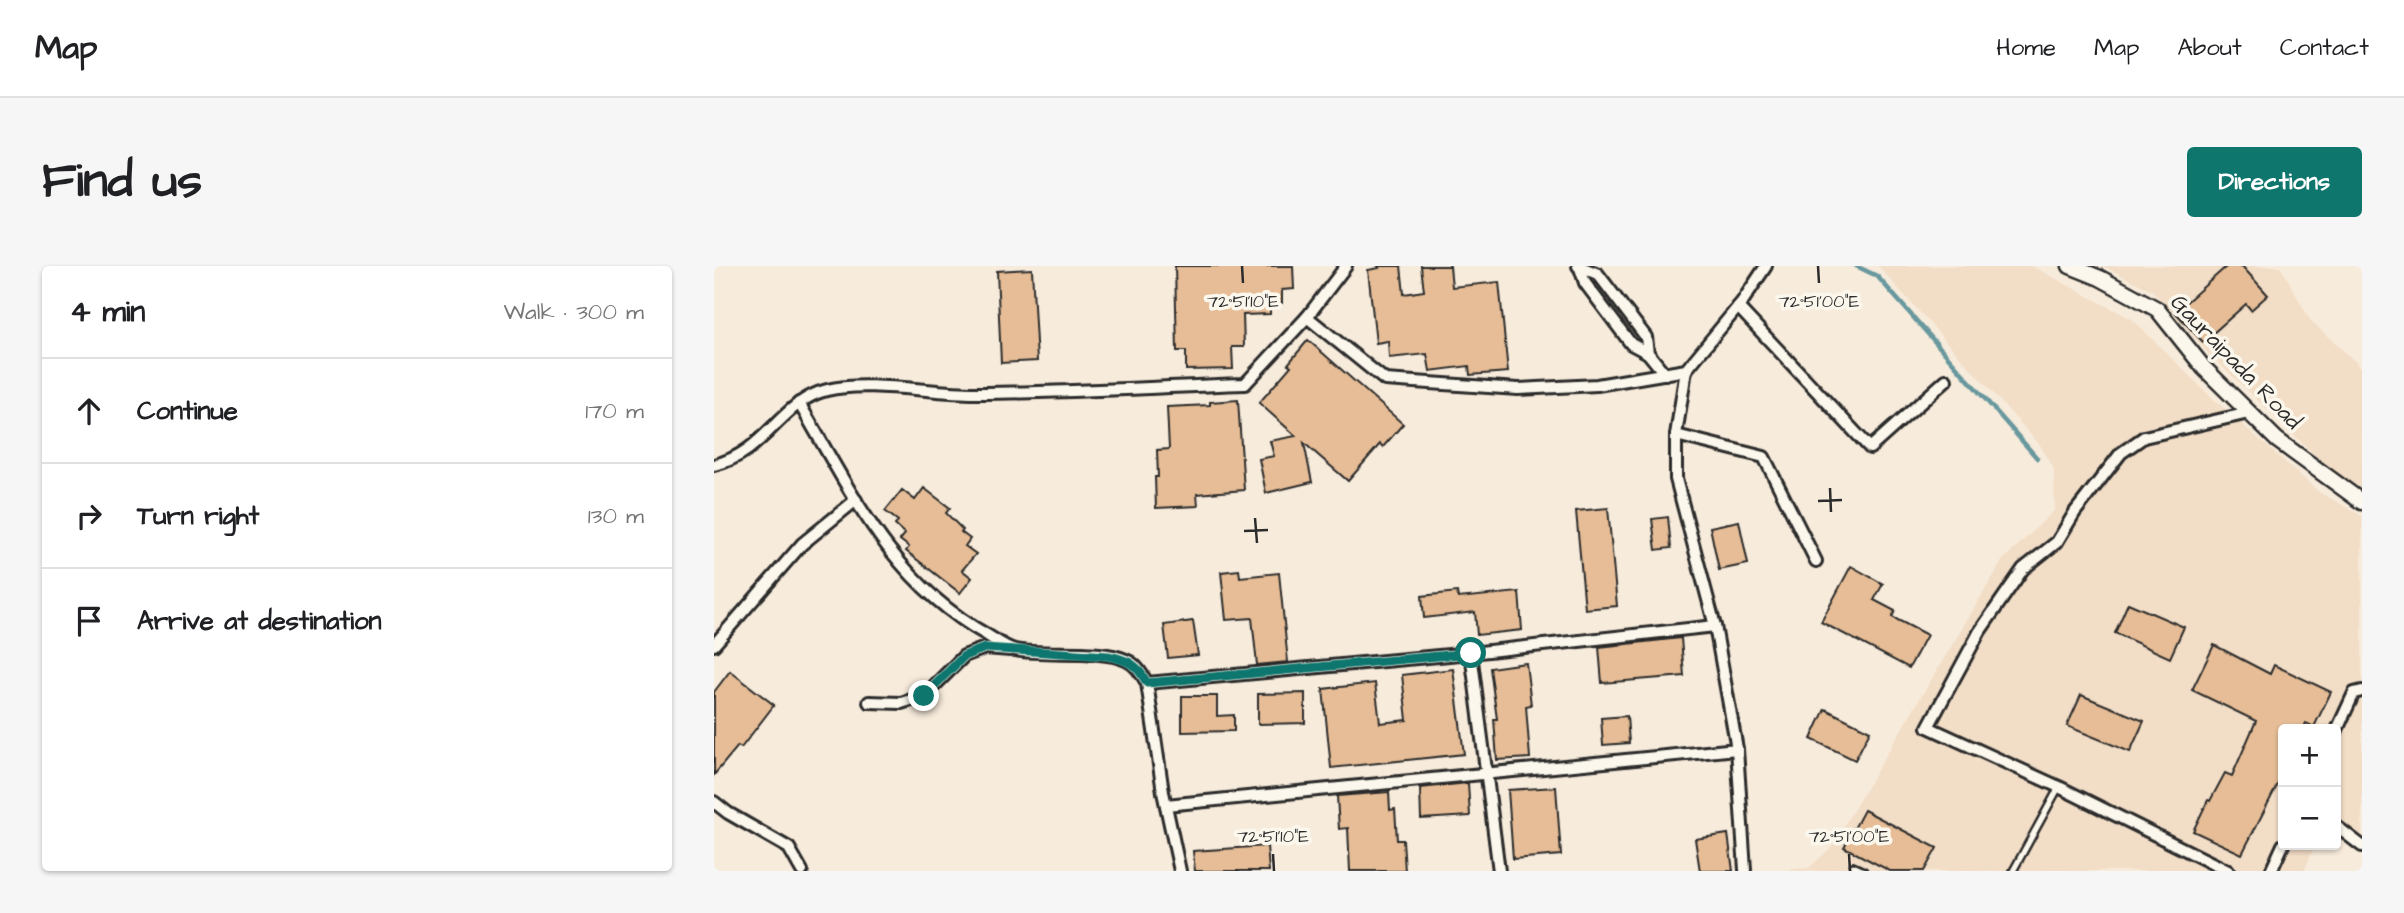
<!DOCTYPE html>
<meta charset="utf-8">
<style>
:root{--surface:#fff;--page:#f6f6f6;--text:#202124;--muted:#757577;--line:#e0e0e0;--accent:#0f766e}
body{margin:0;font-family:"Architects Daughter",sans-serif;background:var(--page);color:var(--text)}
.controls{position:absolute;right:21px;bottom:21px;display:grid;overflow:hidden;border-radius:7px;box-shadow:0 2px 5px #0004}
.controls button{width:63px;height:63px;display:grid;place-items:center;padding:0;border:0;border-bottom:2px solid var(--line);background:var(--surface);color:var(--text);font:35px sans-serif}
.stop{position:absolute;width:21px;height:21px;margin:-16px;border:5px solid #0f766e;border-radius:50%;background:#fff}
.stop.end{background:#0f766e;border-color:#fff;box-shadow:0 2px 7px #0008}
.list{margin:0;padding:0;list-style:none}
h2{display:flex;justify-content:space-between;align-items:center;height:91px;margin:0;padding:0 28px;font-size:30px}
h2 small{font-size:23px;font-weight:400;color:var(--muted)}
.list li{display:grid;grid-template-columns:46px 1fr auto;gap:21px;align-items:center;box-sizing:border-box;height:105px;padding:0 28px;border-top:2px solid var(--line)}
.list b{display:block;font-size:26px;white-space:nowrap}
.list em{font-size:23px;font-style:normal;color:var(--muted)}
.icon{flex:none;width:38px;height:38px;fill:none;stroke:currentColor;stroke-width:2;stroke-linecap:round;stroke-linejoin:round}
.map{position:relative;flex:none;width:1648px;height:605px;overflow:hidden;border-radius:7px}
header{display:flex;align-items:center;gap:42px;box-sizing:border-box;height:98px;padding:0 35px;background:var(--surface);border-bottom:2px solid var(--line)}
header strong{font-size:33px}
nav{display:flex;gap:38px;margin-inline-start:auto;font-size:24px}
.intro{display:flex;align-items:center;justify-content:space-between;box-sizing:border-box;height:168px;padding:0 42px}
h1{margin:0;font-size:49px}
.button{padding:18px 32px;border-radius:7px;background:var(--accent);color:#fff;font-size:24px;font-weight:700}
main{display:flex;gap:42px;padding:0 42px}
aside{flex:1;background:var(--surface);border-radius:7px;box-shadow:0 2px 5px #0004}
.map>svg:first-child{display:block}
.built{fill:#f2ddc6}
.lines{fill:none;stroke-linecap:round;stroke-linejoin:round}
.stream{stroke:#68989e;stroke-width:4.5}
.building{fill:#e6bd96;stroke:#2b2b2b;stroke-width:2}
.service-casing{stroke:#2b2b2b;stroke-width:10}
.minor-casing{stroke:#2b2b2b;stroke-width:16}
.tertiary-casing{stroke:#2b2b2b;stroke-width:19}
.service{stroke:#fbf7ec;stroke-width:5}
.minor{stroke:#fbf7ec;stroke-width:10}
.tertiary{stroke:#fbf7ec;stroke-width:14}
.route{stroke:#0f766e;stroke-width:9}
.ticks{fill:none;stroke:#2b2b2b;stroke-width:2.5}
.labels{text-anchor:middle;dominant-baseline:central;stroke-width:7;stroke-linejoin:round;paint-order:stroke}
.street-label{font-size:23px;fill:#2b2b2b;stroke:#fbf7ec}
.ticks-label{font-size:18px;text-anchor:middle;fill:#2b2b2b;stroke:#fbf7ec;stroke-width:7;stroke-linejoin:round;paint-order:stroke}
</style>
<header>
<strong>Map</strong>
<nav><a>Home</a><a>Map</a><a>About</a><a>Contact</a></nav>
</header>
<div class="intro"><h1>Find us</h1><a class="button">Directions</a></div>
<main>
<aside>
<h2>4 min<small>Walk · 300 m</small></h2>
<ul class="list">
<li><svg class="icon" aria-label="ahead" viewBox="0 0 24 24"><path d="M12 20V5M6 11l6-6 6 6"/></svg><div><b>Continue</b></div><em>170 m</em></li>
<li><svg class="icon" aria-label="right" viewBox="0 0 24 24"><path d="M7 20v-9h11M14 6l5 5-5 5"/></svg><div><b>Turn right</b></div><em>130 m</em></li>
<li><svg class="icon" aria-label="arrive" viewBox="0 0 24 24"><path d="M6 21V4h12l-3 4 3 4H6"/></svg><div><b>Arrive at destination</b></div></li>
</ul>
</aside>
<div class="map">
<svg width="1648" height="605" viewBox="0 0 1648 605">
<rect width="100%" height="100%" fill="#f7ebdb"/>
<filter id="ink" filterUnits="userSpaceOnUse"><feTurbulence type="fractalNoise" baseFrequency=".0143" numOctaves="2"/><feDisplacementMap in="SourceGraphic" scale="14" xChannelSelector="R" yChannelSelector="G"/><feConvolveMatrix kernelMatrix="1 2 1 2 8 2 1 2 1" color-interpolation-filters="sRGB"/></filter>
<g filter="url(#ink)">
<!-- built -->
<g class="built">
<polygon points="1164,0 1318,0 1419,54 1496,130 1605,226 1648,250 1648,580 1622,568 1622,463 1569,463 1569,579 1601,579 1590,605 1062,605 1095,602 1116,583 1289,294 1341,244 1340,203 1326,179"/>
<polygon points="1389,0 1566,0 1596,54 1648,102 1648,222 1627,214 1492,85 1439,25"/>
</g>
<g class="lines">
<!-- stream -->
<polyline class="stream" points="1142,0 1163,10 1323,192"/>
</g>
<!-- building -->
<g class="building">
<polygon points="461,0 579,0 580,23 568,24 568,37 556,37 556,48 529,49 530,81 518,81 519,103 472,104 472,85 463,85"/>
<polygon points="664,0 687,0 690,28 710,25 707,0 736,0 738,21 785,16 794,106 756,109 755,100 716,105 713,88 675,92 674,75 662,77 654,4 665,2"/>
<polygon points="1513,0 1528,0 1554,29 1537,44 1532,38 1489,76 1461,46"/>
<polygon points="318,3 323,95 287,97 283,5"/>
<polygon points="594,74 689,158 669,181 666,178 634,215 590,177 598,216 552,227 545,193 560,190 556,175 582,170 545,137 577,100 574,98"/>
<polygon points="524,134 530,224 483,228 484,240 442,242 441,211 444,211 443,184 455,183 453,141 496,139 496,136"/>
<polygon points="210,222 236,242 232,247 249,264 247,266 256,273 251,280 262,288 248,304 258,312 246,327 192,285 195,281 186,274 191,268 181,259 184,255 171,245 188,224 201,234"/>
<polygon points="894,242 903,340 871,343 862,245"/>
<polygon points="954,251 957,282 942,284 938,253"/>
<polygon points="1025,255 1034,298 1005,304 996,261"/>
<polygon points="1137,300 1169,318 1160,334 1181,345 1178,351 1213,369 1195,402 1107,356"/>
<polygon points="525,304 526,311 565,307 574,396 543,399 538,352 512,354 507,306"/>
<polygon points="743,326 744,332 805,326 808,364 763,369 761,346 710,352 708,330"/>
<polygon points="1414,337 1470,361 1456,392 1401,367"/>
<polygon points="479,355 484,389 454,392 450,359"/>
<polygon points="967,372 970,410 888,417 885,381"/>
<polygon points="1500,379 1556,408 1560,399 1617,426 1600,461 1592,457 1589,463 1569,463 1569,508 1528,588 1479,565 1494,534 1496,535 1511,507 1518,510 1542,455 1478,424"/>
<polygon points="812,397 817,439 812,440 816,492 783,494 780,453 783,453 776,402"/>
<polygon points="739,403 750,488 617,502 609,423 661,417 666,457 693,454 688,409"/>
<polygon points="16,405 60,439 27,482 24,480 0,509 0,426"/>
<polygon points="591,427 591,457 544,458 544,428"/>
<polygon points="1367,429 1430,455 1416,486 1353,460"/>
<polygon points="468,430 503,430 503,450 520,449 520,465 468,466"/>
<polygon points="1111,443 1156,465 1141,494 1097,473"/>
<polygon points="913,450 915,477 889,479 887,452"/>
<polygon points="754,517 756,550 707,553 706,522"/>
<polygon points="842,521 847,589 799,593 794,524"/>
<polygon points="675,526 676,544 681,543 683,574 689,574 691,605 636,605 634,562 625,563 623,530"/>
<polygon points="1150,544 1223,582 1210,605 1176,605 1130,581"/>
<polygon points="1014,568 1019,605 986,605 981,573"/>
<polygon points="553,580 555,605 481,605 479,585"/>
</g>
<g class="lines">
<defs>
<g id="service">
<polyline points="1139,600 1150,605"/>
<polyline points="1299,605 1345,521"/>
</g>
<g id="minor">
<polyline points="864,0 884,8 932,71 934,87 951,108"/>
<polyline points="866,2 871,17 917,78 934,87"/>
<polyline points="1024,41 1156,182 1232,114"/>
<polyline points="593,51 632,0"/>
<path d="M 85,137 C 138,227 178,316 273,369 C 281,374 292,382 301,384 C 331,390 386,382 412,394 C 422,398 428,408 433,417 L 449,526 L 466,605"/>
<polyline points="962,169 1050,191 1102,295"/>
<path d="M 0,199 C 52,187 67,135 113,124 C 153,114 217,127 261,127 C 351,127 441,121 531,118 L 593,51 L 671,114 L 804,123 L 883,119 L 972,104 L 1028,36 L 1052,0"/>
<polyline points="0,379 88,278 142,234"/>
<polyline points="757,387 785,605"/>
<polyline points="433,417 757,387 1001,360"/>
<polyline points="155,436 187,437 210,430 250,390 271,382 296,384"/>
<polyline points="1622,466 1640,427 1648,425"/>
<polyline points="1023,483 1031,604"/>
<polyline points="0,536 14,547 75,582 88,605"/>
<polyline points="452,539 1023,483 1001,360 962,213 962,169 972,104"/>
<polyline points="1622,560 1648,580"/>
<polyline points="1514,605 1345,521 1214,461 1266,365 1309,303 1343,276 1361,246 1407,187 1430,171 1535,147"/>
<polyline points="1557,605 1569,579"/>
</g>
<polyline id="tertiary" points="1356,0 1386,12 1443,43 1490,102 1563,174 1648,236"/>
</defs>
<!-- service casing -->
<use href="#service" class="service-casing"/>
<!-- minor casing -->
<use href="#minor" class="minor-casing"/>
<!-- tertiary casing -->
<use href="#tertiary" class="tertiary-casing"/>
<!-- service -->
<use href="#service" class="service"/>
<!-- minor -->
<use href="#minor" class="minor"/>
<!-- tertiary -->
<use href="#tertiary" class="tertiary"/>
</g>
</g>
<g class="lines" filter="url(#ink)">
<!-- route -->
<path class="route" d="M 210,430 L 250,390 L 271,382 L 394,390 C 414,394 423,398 433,417 L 757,387"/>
</g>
<!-- ticks -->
<path class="ticks" d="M 528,0 L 529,17M 1104,0 L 1105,17M 1116,222 L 1117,246M 1104,235 L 1128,234M 541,252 L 543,277M 530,265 L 554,264M 559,588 L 560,605M 1135,588 L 1136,605"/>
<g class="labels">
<!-- street labels -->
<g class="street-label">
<text transform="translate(1522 96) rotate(46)">Gauraipada Road</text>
</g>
</g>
<g class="ticks-label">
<text x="529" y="41">72°51'10"E</text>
<text x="1105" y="41">72°51'00"E</text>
<text x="559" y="576">72°51'10"E</text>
<text x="1135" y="576">72°51'00"E</text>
</g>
</svg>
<div class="controls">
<button>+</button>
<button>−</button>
</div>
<div class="stop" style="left:757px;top:387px"></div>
<div class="stop end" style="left:210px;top:430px"></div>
</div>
</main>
